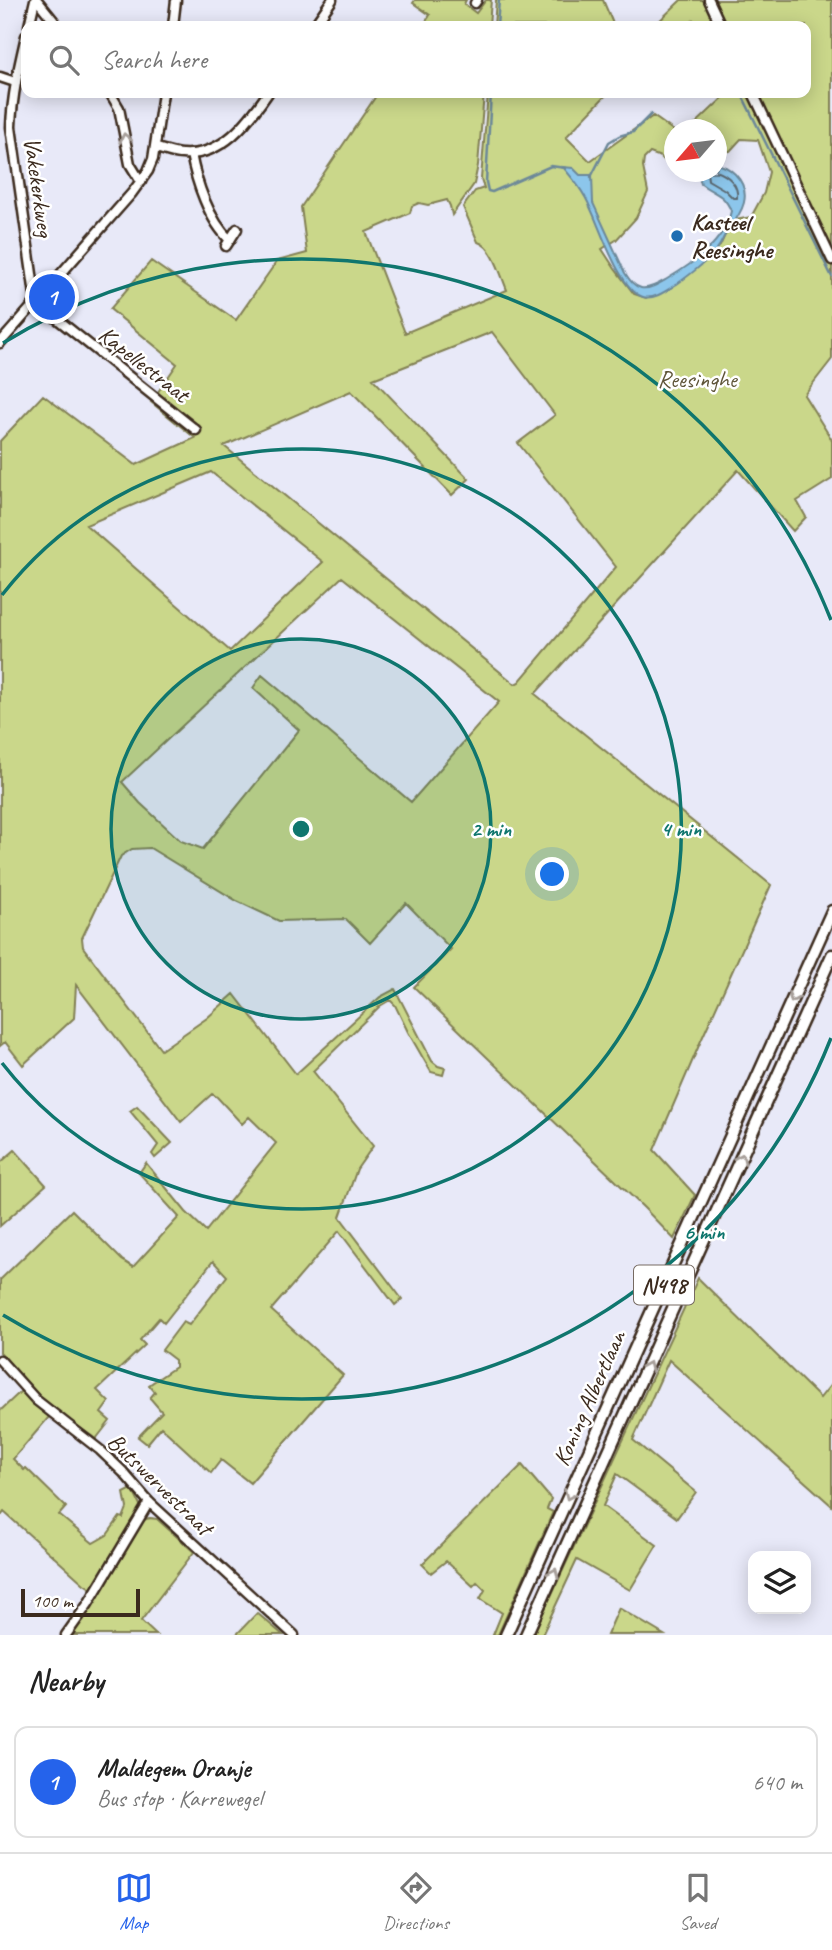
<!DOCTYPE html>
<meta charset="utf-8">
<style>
:root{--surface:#fff;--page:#f2f2f2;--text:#222;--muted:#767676;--line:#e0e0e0;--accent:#2563eb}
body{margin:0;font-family:Caveat,sans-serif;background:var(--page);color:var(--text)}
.controls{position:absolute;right:21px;bottom:21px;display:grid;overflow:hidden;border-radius:14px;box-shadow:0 4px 18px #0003}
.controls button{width:63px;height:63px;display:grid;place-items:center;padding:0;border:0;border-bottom:2px solid var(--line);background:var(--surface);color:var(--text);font:35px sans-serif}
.compass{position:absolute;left:664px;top:119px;width:63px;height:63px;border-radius:50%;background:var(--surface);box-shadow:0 4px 18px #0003;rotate:242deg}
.scale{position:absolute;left:21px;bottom:18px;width:119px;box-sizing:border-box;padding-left:7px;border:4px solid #3b2a1e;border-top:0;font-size:19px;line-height:24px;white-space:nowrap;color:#3b2a1e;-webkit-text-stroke:5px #fff;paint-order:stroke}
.you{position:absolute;left:553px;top:875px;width:24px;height:24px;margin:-18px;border:5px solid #fff;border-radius:50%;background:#1a73e8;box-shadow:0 0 0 10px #1a73e833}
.badge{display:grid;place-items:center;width:46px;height:46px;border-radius:50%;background:var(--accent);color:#fff;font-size:23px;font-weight:700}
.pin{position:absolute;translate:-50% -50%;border:4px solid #fff;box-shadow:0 2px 7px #0006}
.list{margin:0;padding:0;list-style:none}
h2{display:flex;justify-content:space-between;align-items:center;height:91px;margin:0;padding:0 28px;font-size:30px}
h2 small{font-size:23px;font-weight:400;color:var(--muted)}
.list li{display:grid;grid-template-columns:46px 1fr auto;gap:21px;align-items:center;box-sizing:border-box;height:112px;margin:0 14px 14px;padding:0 14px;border:2px solid var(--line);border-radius:14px}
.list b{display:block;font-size:26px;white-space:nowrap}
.list p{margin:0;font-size:23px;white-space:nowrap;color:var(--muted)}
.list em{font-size:23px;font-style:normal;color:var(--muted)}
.icon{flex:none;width:38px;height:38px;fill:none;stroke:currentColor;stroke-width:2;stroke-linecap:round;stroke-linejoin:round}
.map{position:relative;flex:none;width:832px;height:1635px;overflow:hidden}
.search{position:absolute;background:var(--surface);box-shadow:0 4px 18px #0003;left:21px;right:21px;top:21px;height:77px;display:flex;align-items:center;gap:18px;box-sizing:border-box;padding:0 24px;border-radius:14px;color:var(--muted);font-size:26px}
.sheet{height:217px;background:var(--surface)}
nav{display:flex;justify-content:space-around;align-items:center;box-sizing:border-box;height:98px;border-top:2px solid var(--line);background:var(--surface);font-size:19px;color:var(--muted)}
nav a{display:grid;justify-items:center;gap:4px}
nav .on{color:var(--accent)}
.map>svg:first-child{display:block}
.green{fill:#cad78a;stroke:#828054;stroke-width:2;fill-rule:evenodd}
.water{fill:#8cc6eb;stroke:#6c8899;stroke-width:2}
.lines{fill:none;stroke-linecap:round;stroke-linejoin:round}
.shore{stroke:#5b6870;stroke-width:2}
.stream{stroke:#6c8899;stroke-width:2.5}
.minor-casing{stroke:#3b2a1e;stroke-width:13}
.major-casing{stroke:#3b2a1e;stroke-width:15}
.minor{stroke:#fff;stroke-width:8}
.major{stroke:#fff;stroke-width:10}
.oneway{stroke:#a79f9a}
.ring{fill:none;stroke:#0f766e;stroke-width:3.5}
.poi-dot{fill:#1f6fb2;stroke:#fff;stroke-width:2.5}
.labels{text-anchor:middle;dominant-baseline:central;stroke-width:5;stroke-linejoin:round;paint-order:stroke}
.shield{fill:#fff;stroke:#766a62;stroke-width:2}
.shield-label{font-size:23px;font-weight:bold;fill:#3b2a1e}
.street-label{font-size:24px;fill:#3b2a1e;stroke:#fff}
.poi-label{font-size:24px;font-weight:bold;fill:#3b2a1e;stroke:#fff;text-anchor:start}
.park-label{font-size:24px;fill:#5f5539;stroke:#fff}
.centre{fill:#0f766e;stroke:#fff;stroke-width:3.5}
.ring-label{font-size:21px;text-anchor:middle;font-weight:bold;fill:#0f766e;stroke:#fff;stroke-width:5;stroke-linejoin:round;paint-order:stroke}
</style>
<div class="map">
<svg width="832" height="1635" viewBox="0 0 832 1635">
<rect width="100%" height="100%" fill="#e8e9f8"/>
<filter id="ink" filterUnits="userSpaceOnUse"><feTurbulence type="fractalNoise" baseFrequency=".0143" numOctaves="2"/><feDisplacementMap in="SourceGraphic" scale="14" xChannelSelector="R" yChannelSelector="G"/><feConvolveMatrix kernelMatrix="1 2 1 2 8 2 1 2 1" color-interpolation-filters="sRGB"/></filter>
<g filter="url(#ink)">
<!-- green -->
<g class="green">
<polygon points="415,0 466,0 464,4 476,13 486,0 491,0 489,26 423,26 430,15 413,3"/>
<polygon points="496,0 603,0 614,26 494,26"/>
<path d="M 681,0 L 832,0 L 832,359 L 804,395 L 832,440 L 832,479 L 797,501 L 806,517 L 793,531 L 738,470 L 535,694 L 771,885 L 700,1043 L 654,1150 L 695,1195 L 674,1239 L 644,1208 L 414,987 L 451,949 L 406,903 L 370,943 L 346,919 L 279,921 L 237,901 L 150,848 L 132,849 L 121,856 L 82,938 L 83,947 L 161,1050 L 207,1018 L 234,994 L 296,1074 L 380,997 L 395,989 L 432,1061 L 438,1066 L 445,1068 L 443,1075 L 431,1072 L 408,1032 L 395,1005 L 390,1000 L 380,1006 L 313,1071 L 373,1146 L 357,1169 L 340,1217 L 402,1299 L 395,1305 L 339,1231 L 271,1310 L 343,1375 L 250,1483 L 221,1460 L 211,1473 L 161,1427 L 147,1444 L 138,1437 L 162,1412 L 150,1398 L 155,1392 L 149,1385 L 175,1367 L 175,1360 L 162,1350 L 183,1322 L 189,1325 L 227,1276 L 213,1261 L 164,1323 L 159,1318 L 140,1340 L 145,1345 L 97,1390 L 109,1402 L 101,1413 L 110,1421 L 96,1439 L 66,1418 L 39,1396 L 0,1352 L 0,1280 L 72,1210 L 122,1260 L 133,1267 L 179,1217 L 139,1173 L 146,1163 L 186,1212 L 206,1231 L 276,1143 L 249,1117 L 242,1124 L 217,1097 L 212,1094 L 181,1122 L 76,985 L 74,1018 L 23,1065 L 5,1042 L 0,1046 L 0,441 L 43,395 L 136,465 L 195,438 L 151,402 L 177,364 L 110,309 L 151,261 L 236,320 L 277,261 L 307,253 L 301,207 L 378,93 L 484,93 L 478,165 L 474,184 L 452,215 L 450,206 L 447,200 L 428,205 L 419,203 L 412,206 L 410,213 L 366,232 L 405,333 L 507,290 C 501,276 493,246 478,242 L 463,207 L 475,191 L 484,188 L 481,179 L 488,93 L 608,93 L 566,137 L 590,161 L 653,116 L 674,131 L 674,170 L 661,157 L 650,153 L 644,159 L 643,167 L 648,192 L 636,218 L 616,240 L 602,249 L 615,269 L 634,294 L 646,298 L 720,246 L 725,235 L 736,220 L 751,217 L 764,193 L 769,172 L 758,140 L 741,139 L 730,151 L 719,152 L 717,154 L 716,130 L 690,129 L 728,93 L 806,93 L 806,26 L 696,26 L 693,20 L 687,26 L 654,26 ZM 492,332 L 555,415 L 518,443 L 616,567 L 519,682 L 515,684 L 224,446 L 351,391 L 452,495 L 469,479 L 373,379 ZM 211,472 L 323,562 L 230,651 L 86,525 ZM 342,577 L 499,702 L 411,802 L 262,675 L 253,688 L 299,730 L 203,849 L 181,841 L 140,803 L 122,782 Z"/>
<polygon points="137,1106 172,1143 155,1158 152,1154 158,1145 130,1111"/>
<polygon points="15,1150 46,1185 0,1226 0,1163"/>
<polygon points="698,1278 820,1398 832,1383 832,1506 669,1360 633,1440 696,1492 677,1518 617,1474 603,1506 657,1545 630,1590 577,1560 542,1635 533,1635"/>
<path d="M 21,1391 L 49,1417 L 13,1459 L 24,1470 L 26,1468 L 66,1507 L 59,1515 L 93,1543 L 107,1535 L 120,1517 L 123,1518 L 127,1508 L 124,1493 L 132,1489 L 141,1507 L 114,1553 L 120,1558 C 126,1549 136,1525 144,1520 C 148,1517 152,1518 157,1519 L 194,1552 L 141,1621 L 156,1635 L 70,1635 L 98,1593 L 84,1584 L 4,1512 L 2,1515 L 0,1514 L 0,1411 Z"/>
<polygon points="522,1465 551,1499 547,1509 553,1512 498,1635 493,1635 502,1613 480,1599 485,1590 477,1582 473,1586 446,1561 431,1573 422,1564"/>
<polygon points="619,1608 664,1635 607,1635"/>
<polygon points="257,1613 283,1635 236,1635"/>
</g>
<!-- water -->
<path class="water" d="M 717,165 C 724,165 730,169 735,174 C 754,194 742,212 728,231 C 723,236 722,243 717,249 C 706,263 691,274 677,284 C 667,290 655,300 643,297 C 620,291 600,227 590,207 C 584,192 573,179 563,167 L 573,168 L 580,175 L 592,175 L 593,203 L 625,273 C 629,279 633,286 641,288 C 649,290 660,283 667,279 C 692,264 724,243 731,211 C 724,193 714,194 701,184 L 699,176 L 701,172 L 716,172 Z"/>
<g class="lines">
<!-- shore -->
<path class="shore" d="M 707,172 L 708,180 L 725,190 L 733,198 L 737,198 C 739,185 728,175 716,171"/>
<!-- stream -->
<g class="stream">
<polyline points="497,26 499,0"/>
<polyline points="491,93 486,182 488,191 492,192 551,166 565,168"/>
<polyline points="741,93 832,277"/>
<polyline points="591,177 609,142 619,136 633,132 651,114"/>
</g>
<defs>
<g id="minor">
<polyline points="37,0 58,26"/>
<polyline points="709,0 721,26"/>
<polyline points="475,3 477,0"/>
<polyline points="29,26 35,0"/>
<polyline points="173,26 176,0"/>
<polyline points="314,26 332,0"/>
<path d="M 26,36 C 19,66 12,96 11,127 L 36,302"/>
<polyline points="0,77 15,82"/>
<polyline points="110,93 119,108 130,164 141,182"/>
<polyline points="753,93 832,260"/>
<path d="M 156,148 C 165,150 173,154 182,154 C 222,157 248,122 268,93"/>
<path d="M 191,154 C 196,181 209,221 230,240"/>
<polyline points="226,246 237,229"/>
<polyline points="36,302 196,430"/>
<polyline points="0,343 132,193 148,171 153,159 163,93"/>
<polyline points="0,1360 36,1400 100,1450 123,1472 149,1502 294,1635"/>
<polyline points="66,1635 88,1604 149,1502"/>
</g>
<g id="major">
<polyline points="506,1635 832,911"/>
<polyline points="526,1635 832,955"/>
</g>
</defs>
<!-- minor casing -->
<use href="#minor" class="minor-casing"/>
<!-- major casing -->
<use href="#major" class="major-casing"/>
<!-- minor -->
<use href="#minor" class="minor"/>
<!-- major -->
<use href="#major" class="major"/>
</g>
<!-- one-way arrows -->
<defs><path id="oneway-chevron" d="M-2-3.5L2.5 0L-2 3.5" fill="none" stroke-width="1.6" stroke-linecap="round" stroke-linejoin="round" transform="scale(1.75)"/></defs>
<g class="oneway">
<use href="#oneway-chevron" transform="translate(125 138) rotate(-101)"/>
<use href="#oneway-chevron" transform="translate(793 998) rotate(114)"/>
<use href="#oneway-chevron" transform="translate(741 1158) rotate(-66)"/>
<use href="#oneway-chevron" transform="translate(648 1366) rotate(-66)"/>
<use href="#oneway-chevron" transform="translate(569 1495) rotate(114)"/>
<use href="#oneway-chevron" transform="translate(554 1573) rotate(-66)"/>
</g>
</g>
<!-- distance rings -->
<circle cx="301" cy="829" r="190" fill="#0f766e" fill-opacity=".12"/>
<g class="ring">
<circle cx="301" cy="829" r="190"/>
<path d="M2 595A380 380 0 1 1 2 1063"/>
<path d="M831 1038A570 570 0 0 1 3 1315M3 343A570 570 0 0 1 831 620"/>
</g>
<!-- markers -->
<circle class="poi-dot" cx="677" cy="236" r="7"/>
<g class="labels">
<!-- shield labels -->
<rect class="shield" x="634" y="1265.5" width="60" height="39" rx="5"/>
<g class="shield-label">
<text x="664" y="1285">N498</text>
</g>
<!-- street labels -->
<g class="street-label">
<text transform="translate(39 187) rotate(82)">Vakekerkweg</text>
<text transform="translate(144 364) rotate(38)">Kapellestraat</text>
<text transform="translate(589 1398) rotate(-66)">Koning Albertlaan</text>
<text transform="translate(160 1484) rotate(44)">Butswervestraat</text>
</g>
<!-- poi labels -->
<g class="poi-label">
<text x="691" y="222">Kasteel<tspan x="691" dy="28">Reesinghe</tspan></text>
</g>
<!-- park labels -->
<g class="park-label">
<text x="697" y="379">Reesinghe</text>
</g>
</g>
<circle cx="301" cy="829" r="10" class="centre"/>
<g class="ring-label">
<text x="491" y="836">2 min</text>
<text x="681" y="836">4 min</text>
<text x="704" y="1239">6 min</text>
</g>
</svg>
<div class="controls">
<button><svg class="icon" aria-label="layers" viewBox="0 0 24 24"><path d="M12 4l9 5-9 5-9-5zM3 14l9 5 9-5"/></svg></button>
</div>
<svg class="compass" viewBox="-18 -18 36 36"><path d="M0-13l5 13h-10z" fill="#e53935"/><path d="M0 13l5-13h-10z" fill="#767676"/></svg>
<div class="scale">100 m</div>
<div class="you"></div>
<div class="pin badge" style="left:52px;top:297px">1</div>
<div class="search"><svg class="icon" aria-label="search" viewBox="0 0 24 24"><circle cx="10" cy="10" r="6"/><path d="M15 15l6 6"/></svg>Search here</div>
</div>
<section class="sheet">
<h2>Nearby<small></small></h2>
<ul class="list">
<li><span class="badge">1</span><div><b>Maldegem Oranje</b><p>Bus stop · Karrewegel</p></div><em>640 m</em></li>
</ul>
</section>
<nav>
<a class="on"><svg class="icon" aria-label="map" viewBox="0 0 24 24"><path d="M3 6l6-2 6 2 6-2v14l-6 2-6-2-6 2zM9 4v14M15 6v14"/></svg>Map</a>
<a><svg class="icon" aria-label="directions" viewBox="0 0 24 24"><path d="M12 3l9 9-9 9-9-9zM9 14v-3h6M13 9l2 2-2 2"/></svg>Directions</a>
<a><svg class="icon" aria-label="saved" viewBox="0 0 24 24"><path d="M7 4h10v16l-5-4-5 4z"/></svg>Saved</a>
</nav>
